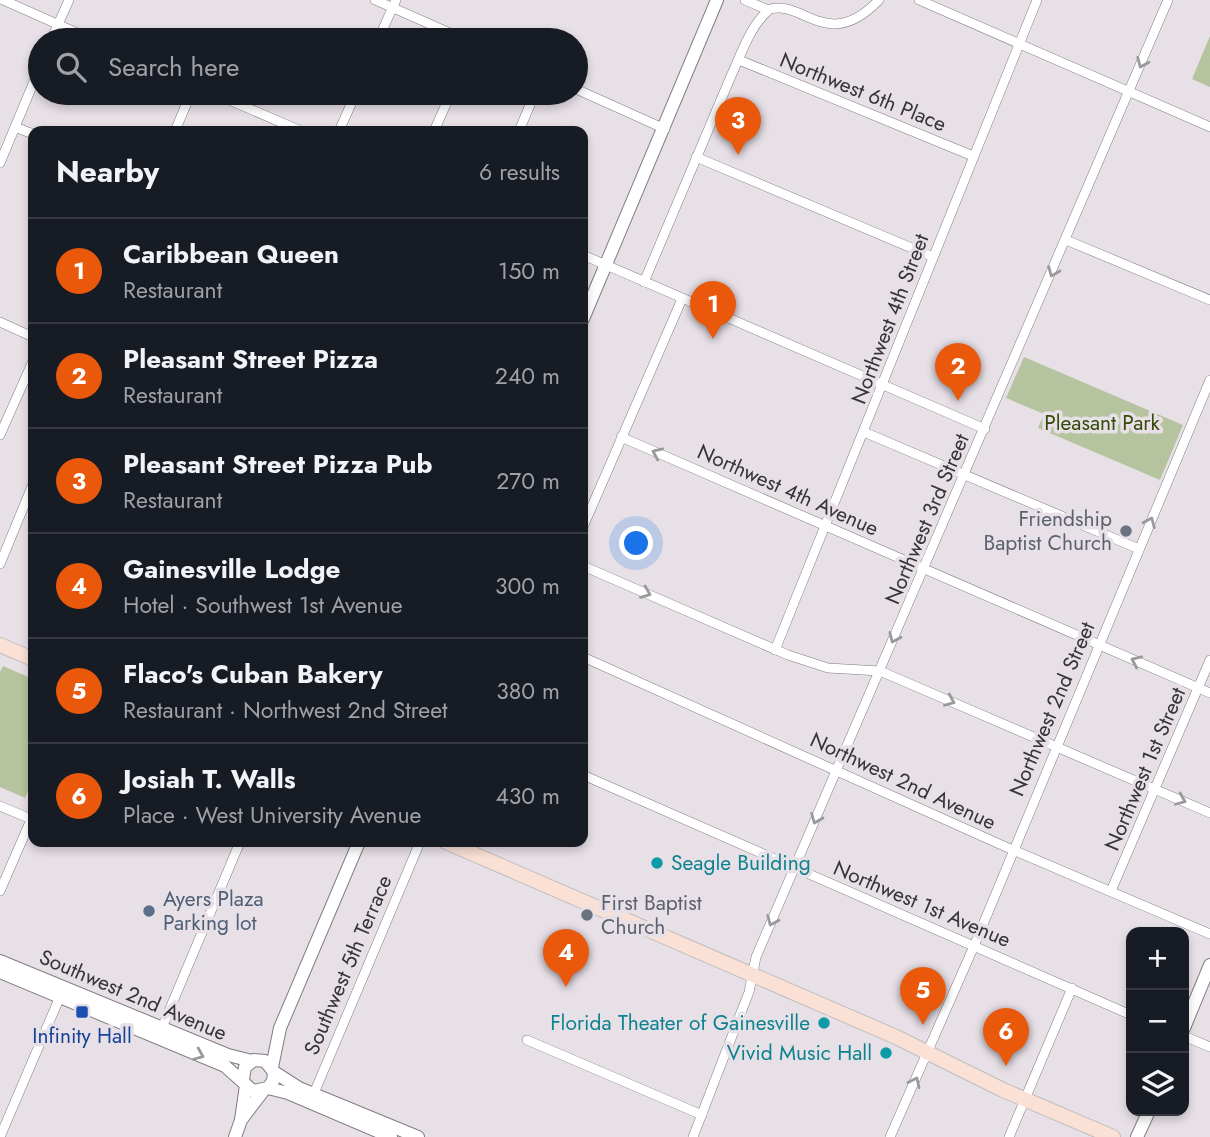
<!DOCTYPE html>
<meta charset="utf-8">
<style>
:root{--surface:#171b24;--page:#20242c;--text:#f1f3f6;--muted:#9ea1a6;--line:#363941;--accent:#ea580c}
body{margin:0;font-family:Jost,sans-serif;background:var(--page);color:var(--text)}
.controls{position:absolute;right:21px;bottom:21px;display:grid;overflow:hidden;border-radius:14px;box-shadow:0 4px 10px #0003}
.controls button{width:63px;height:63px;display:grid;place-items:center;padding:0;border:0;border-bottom:2px solid var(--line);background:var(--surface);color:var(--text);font:35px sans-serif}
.you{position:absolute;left:637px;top:544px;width:24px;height:24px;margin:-18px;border:5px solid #fff;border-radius:50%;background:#1a73e8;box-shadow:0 0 0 10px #1a73e833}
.badge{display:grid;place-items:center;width:46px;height:46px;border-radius:50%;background:var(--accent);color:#fff;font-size:23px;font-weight:700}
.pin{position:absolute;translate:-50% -58px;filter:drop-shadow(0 2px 4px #0008)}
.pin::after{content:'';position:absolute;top:37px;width:24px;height:21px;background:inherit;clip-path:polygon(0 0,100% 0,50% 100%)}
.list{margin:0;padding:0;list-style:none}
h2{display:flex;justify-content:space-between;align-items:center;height:91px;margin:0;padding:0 28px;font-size:30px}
h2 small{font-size:23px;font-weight:400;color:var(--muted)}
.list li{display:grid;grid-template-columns:46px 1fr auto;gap:21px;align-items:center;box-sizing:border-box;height:105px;padding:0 28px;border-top:2px solid var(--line)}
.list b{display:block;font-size:26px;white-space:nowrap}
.list p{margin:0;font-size:23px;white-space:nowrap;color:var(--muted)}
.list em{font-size:23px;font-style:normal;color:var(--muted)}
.icon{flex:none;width:38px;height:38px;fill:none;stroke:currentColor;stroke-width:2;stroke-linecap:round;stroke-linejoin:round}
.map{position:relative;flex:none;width:1210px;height:1137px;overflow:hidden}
.search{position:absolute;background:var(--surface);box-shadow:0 4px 10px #0003;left:28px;top:28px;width:560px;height:77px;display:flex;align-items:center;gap:18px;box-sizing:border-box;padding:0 24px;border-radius:38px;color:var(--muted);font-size:26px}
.panel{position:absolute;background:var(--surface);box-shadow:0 4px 10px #0003;left:28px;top:126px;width:560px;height:721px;border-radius:14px}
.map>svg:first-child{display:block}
.green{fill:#b5c49e}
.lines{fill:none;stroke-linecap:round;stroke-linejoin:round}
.street-casing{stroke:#827c82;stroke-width:10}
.secondary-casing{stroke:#827c82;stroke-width:14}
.primary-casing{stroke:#bfbebf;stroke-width:16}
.street{stroke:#fff;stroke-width:9}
.secondary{stroke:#fff;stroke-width:12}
.primary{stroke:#fae0d5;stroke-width:14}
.oneway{stroke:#9a9a9a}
.worship-dot{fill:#6b7280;stroke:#e7e0e7;stroke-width:2.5}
.culture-dot{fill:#0f9aa8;stroke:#e7e0e7;stroke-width:2.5}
.service-dot{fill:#5c6f8a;stroke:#e7e0e7;stroke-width:2.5}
.transit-dot{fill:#1a4fb4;stroke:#e7e0e7;stroke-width:2.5}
.labels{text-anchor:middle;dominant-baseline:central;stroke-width:7;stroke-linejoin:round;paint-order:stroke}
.street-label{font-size:21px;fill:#363436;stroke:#e7e0e7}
.park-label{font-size:21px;fill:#374908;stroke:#e7e0e7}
.worship-label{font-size:21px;fill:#5b616d;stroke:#e7e0e7;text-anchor:end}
.culture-label{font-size:21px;fill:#0d838f;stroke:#e7e0e7;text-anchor:end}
.service-label{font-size:21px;fill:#4e5e75;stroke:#e7e0e7;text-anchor:start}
.transit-label{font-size:21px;fill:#164399;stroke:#e7e0e7}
</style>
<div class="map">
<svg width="1210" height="1137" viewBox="0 0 1210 1137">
<rect width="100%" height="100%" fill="#e7e0e7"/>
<!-- green -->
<g class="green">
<polygon points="1210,36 1210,87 1192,79"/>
<polygon points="1024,357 1183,425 1160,480 1038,428 1044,414 1006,398"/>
<polygon points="3,666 33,679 33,779 25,798 0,787 0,672"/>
</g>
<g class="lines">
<defs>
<g id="street">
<polyline points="3,0 93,40"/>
<polyline points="375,0 466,40"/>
<polyline points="745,0 768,10"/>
<polyline points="919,0 1210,127"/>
<polyline points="51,40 69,0"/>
<polyline points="378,40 396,0"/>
<polyline points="739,60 973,156"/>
<polyline points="576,89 665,129"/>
<polyline points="213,93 301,131"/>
<polyline points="15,127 33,134"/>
<polyline points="175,131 191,93"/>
<polyline points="339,131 356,93"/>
<polyline points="434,131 451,93"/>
<polyline points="519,131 535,93"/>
<polyline points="696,157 933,257"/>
<polyline points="0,163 40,67"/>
<polyline points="1066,240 1210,300"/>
<polyline points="583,255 985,429"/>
<path d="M 644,282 L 731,76 C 741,55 750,25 770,9 C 804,0 828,53 879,0"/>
<polyline points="0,322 33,337"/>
<polyline points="864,432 1139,549"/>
<polyline points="0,435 33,361"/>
<polyline points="621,437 1210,693"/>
<polyline points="583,527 682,299"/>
<polyline points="0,564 33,484"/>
<polyline points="583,566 788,655 828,668 880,671 1210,813"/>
<polyline points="775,650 1037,0"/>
<polyline points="583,657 1006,847 1210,934"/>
<polyline points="583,775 1131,1015"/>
<polyline points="0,806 31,819"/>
<polyline points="0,891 33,815"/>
<polyline points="1111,891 1210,660"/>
<polyline points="161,1030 240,842"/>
<polyline points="1184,1036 1210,1047"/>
<polyline points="527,1040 702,1115"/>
<polyline points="312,1098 420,842"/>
<polyline points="0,1137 62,992"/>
<polyline points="693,1137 749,992 756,957 1168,0"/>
<polyline points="890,1137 974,946 1210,380"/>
<polyline points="1009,1137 1072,988"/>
</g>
<g id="secondary">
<polyline points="583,319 717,0"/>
<polyline points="0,961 228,1055 252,1061"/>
<polyline points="0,972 225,1066 253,1091 268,1088 273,1081 274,1072 265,1061 254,1060 245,1067 243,1079"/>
<polyline points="1184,1028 1210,965"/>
<polyline points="272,1067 280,1028 359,842"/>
<polyline points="274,1072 299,1088 418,1137"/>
<polyline points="268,1088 288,1093 391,1137"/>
<polyline points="241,1120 246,1085"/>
<polyline points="235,1137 241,1120 263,1091"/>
<polyline points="1137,1137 1149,1111"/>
</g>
<g id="primary">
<polyline points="0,645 33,659"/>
<polyline points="446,842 896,1037 1003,1090 1113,1137"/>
</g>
</defs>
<!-- street casing -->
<use href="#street" class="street-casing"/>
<!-- secondary casing -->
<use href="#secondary" class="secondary-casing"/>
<!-- primary casing -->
<use href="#primary" class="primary-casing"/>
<!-- street -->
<use href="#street" class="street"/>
<!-- secondary -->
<use href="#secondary" class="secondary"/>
<!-- primary -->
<use href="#primary" class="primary"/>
</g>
<!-- one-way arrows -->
<defs><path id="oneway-chevron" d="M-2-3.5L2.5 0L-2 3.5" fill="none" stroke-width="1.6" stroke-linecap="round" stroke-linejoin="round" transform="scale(1.75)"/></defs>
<g class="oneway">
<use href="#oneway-chevron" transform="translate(1142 63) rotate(113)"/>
<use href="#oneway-chevron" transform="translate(1053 272) rotate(112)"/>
<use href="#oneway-chevron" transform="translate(657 453) rotate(-156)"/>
<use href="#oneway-chevron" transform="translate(1150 522) rotate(-67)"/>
<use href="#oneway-chevron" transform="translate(646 593) rotate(22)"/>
<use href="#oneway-chevron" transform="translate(894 638) rotate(114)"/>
<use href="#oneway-chevron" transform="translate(1136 661) rotate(-156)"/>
<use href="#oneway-chevron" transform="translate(950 701) rotate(23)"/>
<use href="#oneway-chevron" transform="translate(1181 800) rotate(23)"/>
<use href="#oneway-chevron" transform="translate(816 819) rotate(112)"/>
<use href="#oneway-chevron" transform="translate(772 921) rotate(113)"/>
<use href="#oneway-chevron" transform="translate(199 1055) rotate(23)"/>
<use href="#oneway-chevron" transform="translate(915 1082) rotate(-65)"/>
</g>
<!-- markers -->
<g class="worship-dot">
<circle cx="1126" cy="531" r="7"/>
<circle cx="587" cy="915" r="7"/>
</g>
<g class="culture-dot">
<circle cx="657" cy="863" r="7"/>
<circle cx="824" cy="1023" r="7"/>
<circle cx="886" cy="1053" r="7"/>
</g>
<circle class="service-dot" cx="149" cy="911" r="7"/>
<rect class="transit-dot" x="75" y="1005" width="14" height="14" rx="3.5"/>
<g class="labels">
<!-- street labels -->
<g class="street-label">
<text transform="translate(863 92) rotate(22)">Northwest 6th Place</text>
<text transform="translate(890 319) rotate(-69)">Northwest 4th Street</text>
<text transform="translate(788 490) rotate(24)">Northwest 4th Avenue</text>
<text transform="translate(927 519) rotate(-67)">Northwest 3rd Street</text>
<text transform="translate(1052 709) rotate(-67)">Northwest 2nd Street</text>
<text transform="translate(1145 769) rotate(-67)">Northwest 1st Street</text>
<text transform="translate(903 781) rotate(25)">Northwest 2nd Avenue</text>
<text transform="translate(922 904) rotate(23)">Northwest 1st Avenue</text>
<text transform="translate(348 965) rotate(-67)">Southwest 5th Terrace</text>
<text transform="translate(133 995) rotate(23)">Southwest 2nd Avenue</text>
</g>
<!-- park labels -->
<g class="park-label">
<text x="1102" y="423">Pleasant Park</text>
</g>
<!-- worship labels -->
<g class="worship-label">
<text x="1112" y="519">Friendship<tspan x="1112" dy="24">Baptist Church</tspan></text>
<text x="601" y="903" text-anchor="start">First Baptist<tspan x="601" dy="24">Church</tspan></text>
</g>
<!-- culture labels -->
<g class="culture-label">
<text x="671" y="863" text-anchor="start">Seagle Building</text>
<text x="810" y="1023">Florida Theater of Gainesville</text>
<text x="872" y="1053">Vivid Music Hall</text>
</g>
<!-- service labels -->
<g class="service-label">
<text x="163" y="899">Ayers Plaza<tspan x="163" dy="24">Parking lot</tspan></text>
</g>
<!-- transit labels -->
<g class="transit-label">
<text x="82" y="1036">Infinity Hall</text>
</g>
</g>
</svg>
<div class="controls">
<button>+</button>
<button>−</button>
<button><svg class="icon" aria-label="layers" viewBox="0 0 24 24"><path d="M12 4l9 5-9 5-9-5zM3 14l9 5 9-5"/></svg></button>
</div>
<div class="you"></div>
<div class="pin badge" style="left:713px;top:339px">1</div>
<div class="pin badge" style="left:958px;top:401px">2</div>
<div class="pin badge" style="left:738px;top:155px">3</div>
<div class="pin badge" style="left:566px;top:987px">4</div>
<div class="pin badge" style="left:923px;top:1025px">5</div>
<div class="pin badge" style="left:1006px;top:1066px">6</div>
<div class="search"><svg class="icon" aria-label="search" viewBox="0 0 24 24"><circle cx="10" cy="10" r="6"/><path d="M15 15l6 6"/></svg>Search here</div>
<section class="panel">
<h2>Nearby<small>6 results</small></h2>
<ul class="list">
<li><span class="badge">1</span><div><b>Caribbean Queen</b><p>Restaurant</p></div><em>150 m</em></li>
<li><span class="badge">2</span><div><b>Pleasant Street Pizza</b><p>Restaurant</p></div><em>240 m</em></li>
<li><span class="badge">3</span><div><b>Pleasant Street Pizza Pub</b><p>Restaurant</p></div><em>270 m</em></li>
<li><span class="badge">4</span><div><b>Gainesville Lodge</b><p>Hotel · Southwest 1st Avenue</p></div><em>300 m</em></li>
<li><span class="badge">5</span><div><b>Flaco's Cuban Bakery</b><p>Restaurant · Northwest 2nd Street</p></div><em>380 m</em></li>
<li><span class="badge">6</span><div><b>Josiah T. Walls</b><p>Place · West University Avenue</p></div><em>430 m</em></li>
</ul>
</section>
</div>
